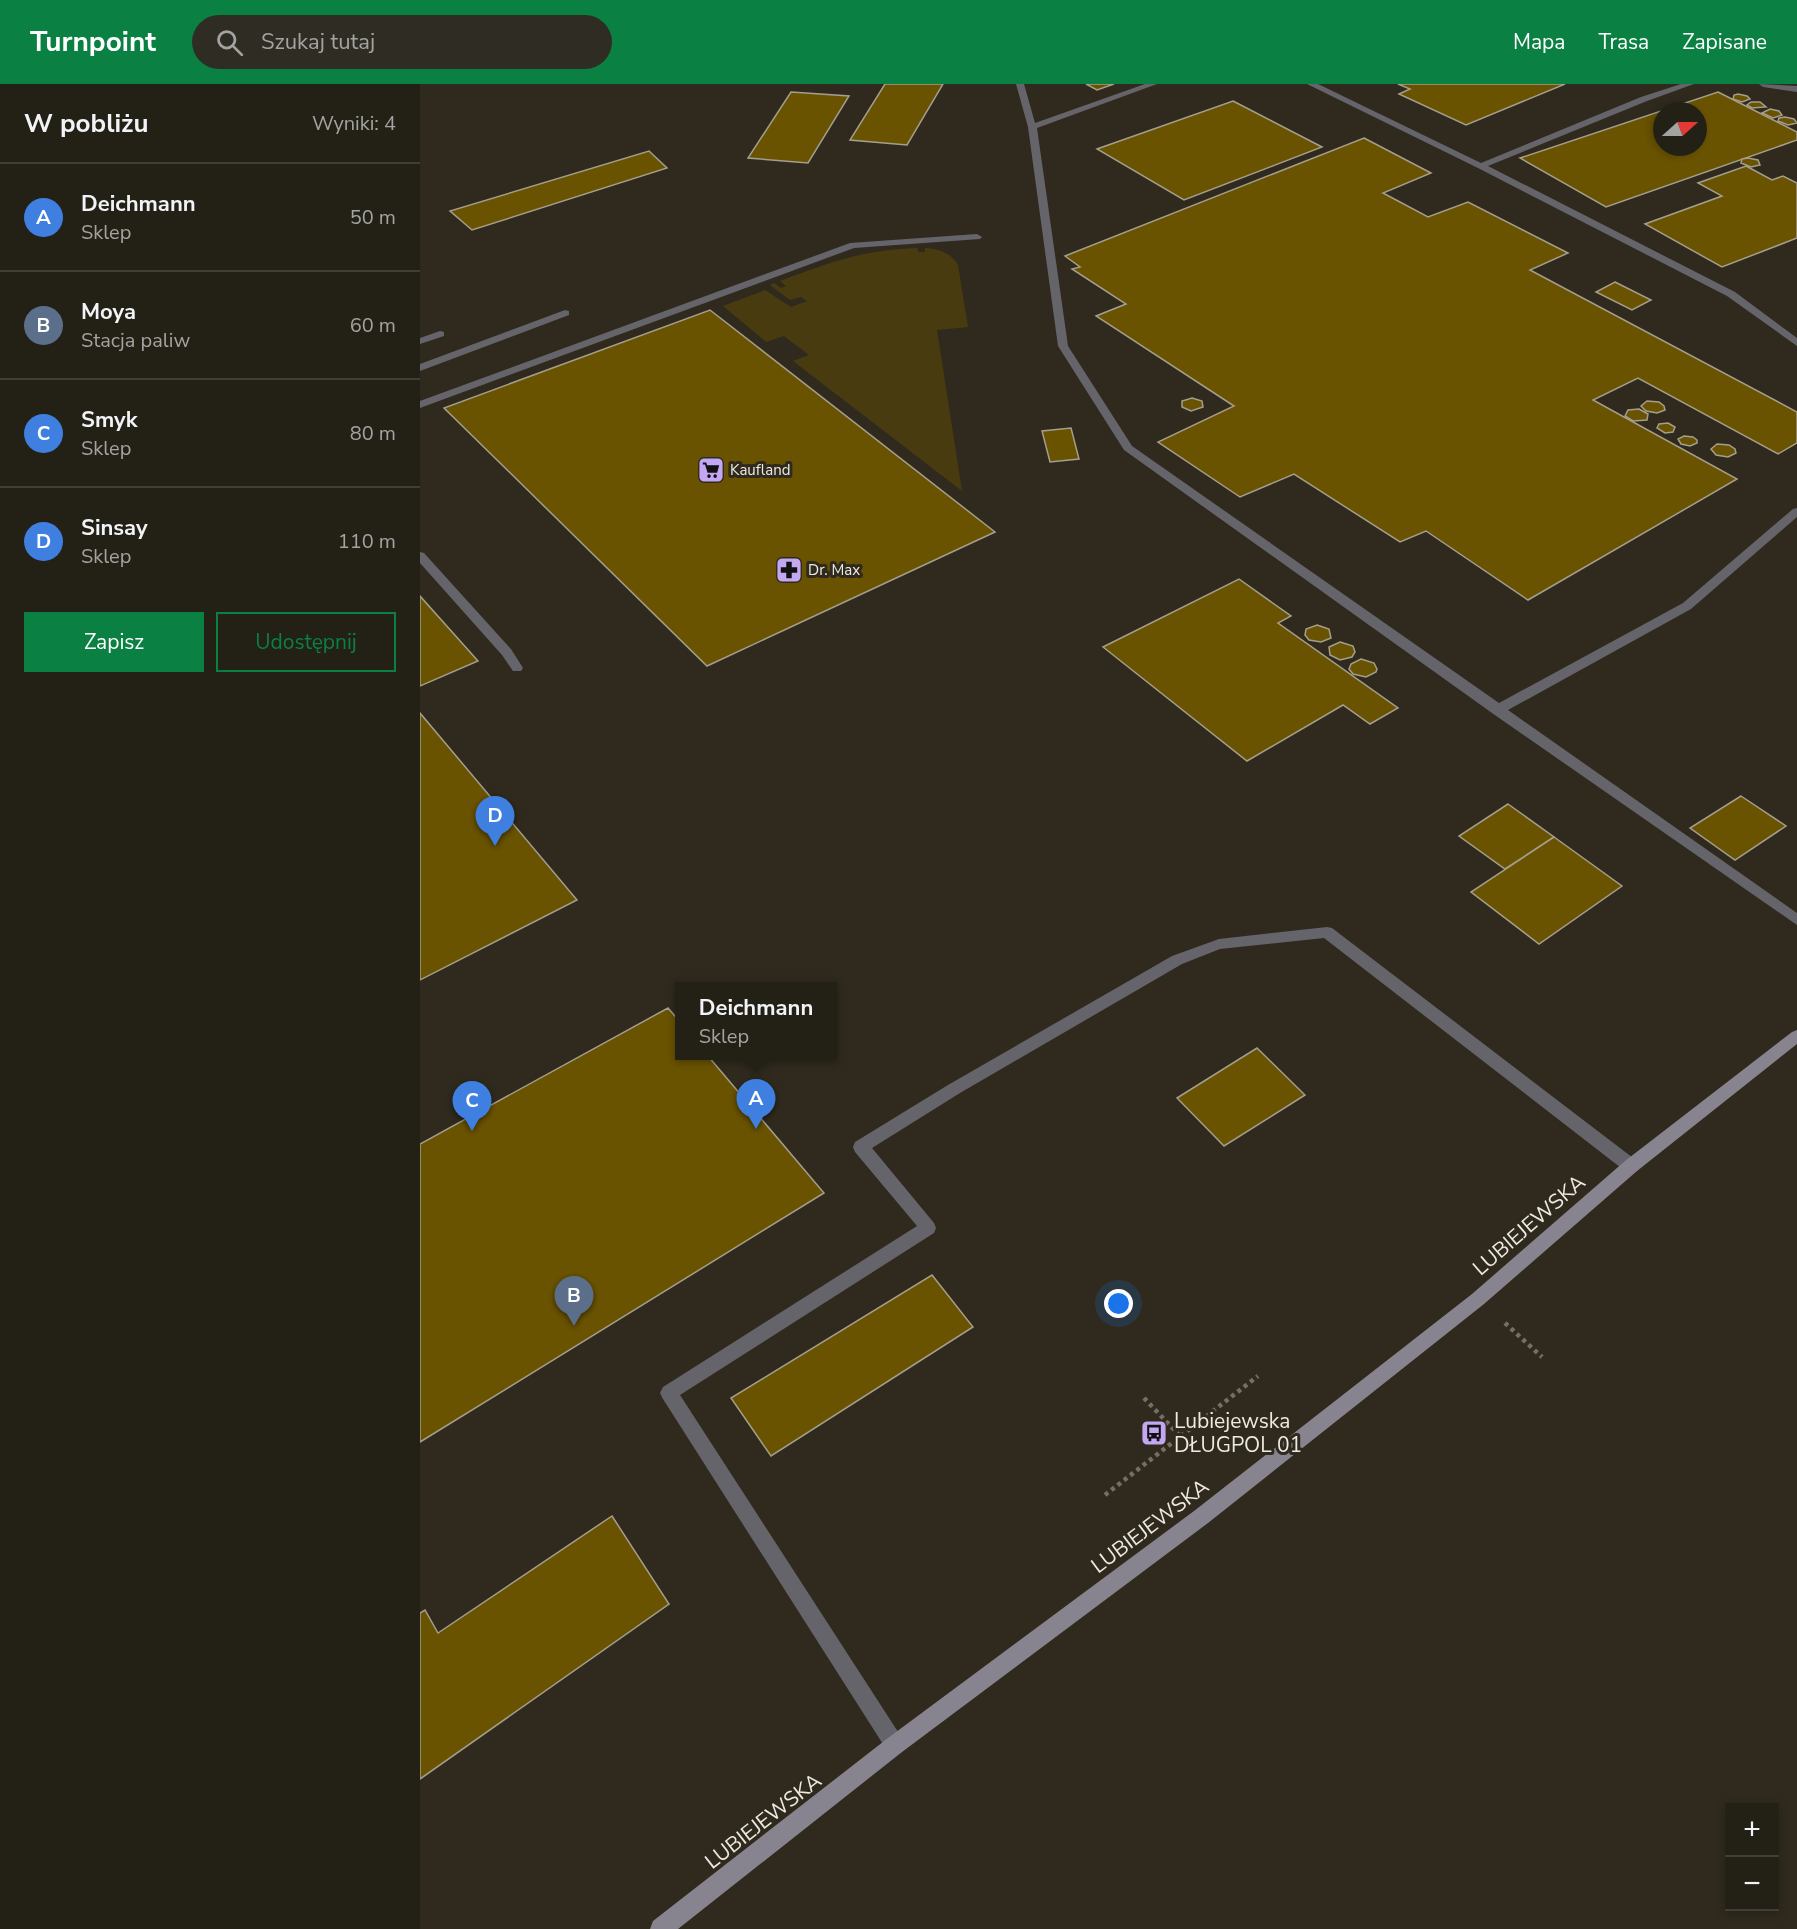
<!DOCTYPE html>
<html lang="pl">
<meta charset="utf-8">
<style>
:root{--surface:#232016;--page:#2f2d23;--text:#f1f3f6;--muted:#a3a3a1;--line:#403e35;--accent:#0b8043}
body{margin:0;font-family:"Nunito Sans",sans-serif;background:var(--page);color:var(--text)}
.controls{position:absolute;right:18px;bottom:18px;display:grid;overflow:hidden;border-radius:0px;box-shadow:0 3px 9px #0003}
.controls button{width:54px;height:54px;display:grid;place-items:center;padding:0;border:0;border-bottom:2px solid var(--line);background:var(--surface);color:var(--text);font:30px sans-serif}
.compass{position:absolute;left:1233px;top:18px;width:54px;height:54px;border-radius:50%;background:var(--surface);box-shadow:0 3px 9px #0003;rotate:69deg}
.you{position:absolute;left:699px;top:1220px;width:21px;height:21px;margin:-15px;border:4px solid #fff;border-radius:50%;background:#1a73e8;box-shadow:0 0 0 9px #1a73e833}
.badge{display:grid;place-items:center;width:39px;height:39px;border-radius:50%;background:var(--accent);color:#fff;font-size:20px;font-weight:700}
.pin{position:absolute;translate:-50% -50px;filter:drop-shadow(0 2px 3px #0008)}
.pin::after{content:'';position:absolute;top:32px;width:21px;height:18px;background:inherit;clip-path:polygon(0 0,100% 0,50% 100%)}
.popup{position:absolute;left:255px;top:898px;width:162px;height:78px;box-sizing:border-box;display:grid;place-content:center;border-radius:0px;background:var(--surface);filter:drop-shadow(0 2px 4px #0005);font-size:20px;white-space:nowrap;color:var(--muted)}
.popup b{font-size:22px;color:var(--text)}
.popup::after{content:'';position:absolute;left:50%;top:100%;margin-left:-12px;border:12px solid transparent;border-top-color:var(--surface)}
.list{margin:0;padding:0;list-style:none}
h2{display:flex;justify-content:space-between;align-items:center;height:78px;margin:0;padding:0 24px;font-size:26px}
h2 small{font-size:20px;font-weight:400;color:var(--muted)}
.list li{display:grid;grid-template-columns:39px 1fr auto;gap:18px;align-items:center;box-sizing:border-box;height:108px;padding:0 24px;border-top:2px solid var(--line)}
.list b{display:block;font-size:22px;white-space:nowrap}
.list p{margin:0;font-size:20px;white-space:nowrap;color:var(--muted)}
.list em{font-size:20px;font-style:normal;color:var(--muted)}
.actions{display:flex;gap:12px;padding:18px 24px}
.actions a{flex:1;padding:14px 0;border:2px solid var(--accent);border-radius:0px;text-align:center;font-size:21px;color:var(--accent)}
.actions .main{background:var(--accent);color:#fff}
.icon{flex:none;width:33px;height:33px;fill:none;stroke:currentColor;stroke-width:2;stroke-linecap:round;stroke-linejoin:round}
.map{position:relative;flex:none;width:1377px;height:1845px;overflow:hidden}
header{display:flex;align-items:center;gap:36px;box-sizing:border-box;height:84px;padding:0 30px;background:var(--accent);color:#fff}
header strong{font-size:28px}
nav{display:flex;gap:33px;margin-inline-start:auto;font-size:21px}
.search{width:420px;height:54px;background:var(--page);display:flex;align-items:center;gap:15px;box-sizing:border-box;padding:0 21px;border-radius:33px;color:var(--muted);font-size:22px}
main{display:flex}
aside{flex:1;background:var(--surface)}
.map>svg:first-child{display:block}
.green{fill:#493b10}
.building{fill:#6a5300;stroke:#a49e8d;stroke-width:1.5;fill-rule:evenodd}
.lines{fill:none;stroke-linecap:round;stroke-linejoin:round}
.path{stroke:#746f64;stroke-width:4.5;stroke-dasharray:4 4;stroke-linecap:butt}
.service{fill:#66646b;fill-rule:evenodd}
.secondary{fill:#88848f;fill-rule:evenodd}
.labels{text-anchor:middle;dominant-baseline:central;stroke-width:6;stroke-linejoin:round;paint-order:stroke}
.far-poi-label{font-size:15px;fill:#edeae1;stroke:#2f2a1d;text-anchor:start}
.near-street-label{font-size:21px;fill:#edeae1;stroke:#2f2a1d}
.near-poi-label{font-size:21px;fill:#edeae1;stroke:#2f2a1d;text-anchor:start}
</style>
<header>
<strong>Turnpoint</strong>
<div class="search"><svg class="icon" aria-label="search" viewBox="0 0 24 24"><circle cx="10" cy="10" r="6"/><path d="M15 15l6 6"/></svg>Szukaj tutaj</div>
<nav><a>Mapa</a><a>Trasa</a><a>Zapisane</a></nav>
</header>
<main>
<aside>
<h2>W pobliżu<small>Wyniki: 4</small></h2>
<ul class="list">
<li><span class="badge" style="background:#3f7fe0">A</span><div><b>Deichmann</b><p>Sklep</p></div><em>50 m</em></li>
<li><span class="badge" style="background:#5c6f8a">B</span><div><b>Moya</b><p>Stacja paliw</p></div><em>60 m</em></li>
<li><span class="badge" style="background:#3f7fe0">C</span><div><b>Smyk</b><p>Sklep</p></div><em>80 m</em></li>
<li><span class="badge" style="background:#3f7fe0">D</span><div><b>Sinsay</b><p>Sklep</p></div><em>110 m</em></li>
</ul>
<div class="actions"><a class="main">Zapisz</a><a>Udostępnij</a></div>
</aside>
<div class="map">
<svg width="1377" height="1845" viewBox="0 0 1377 1845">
<rect width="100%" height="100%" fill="#2f2a1d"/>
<!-- green -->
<path class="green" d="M 497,164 L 499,168 L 505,168 L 505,164 C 519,165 531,169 538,181 L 548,243 L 517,246 L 542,407 L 373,277 L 389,271 L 364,252 L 346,258 L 303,222 L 345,206 L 371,223 L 387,217 L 381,213 L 370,216 L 350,201 L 354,199 L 361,204 L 366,202 L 360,197 C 411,178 442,166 497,164 Z"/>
<!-- building -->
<g class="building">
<polygon points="465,0 523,0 487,61 430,56"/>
<polygon points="666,0 694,0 677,6"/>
<polygon points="978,0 1145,0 1046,41 979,10 990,5"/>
<polygon points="371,8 429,12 388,79 328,74"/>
<path d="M 1298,8 L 1377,48 L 1377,56 L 1186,123 L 1100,74 ZM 1242,27 L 1278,27 L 1278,63 L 1242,63 Z"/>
<polygon points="1318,10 1327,12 1330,15 1322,18 1313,15 1314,11"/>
<polygon points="813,17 902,63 764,116 677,65"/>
<polygon points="1331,18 1340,18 1346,23 1332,24 1327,21"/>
<polygon points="1350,25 1359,27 1362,31 1353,34 1342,29"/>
<polygon points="1365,33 1374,35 1377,39 1368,41 1358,37 1359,34"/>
<polygon points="944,54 1011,89 963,109 1008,133 1048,118 1148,169 1110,186 1377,328 1377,359 1358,370 1218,294 1173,316 1317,395 1108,516 1006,447 980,458 874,390 820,413 738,358 814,322 676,232 706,220 652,185 660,183 645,172"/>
<polygon points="229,67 247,84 52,146 30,127"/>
<polygon points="1328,74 1338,76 1340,81 1331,83 1321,79 1322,75"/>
<polygon points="1326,82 1352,96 1363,92 1377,99 1377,154 1302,183 1225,140 1302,112 1278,99"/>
<polygon points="1195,198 1231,216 1212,226 1176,208"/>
<polygon points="290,226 575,448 287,582 24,324"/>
<polygon points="772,314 782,317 783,323 771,327 762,323 762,317"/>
<polygon points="1227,317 1239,318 1244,322 1245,326 1237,329 1226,327 1221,322"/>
<polygon points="1219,325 1228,330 1227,336 1213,337 1205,332 1208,326"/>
<polygon points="1248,339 1255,343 1253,348 1245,349 1237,344 1239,340"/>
<polygon points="651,344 659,375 630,378 622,347"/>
<polygon points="1264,352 1273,353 1277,356 1277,359 1270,362 1261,360 1258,355"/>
<polygon points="1297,360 1309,361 1315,365 1316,369 1308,373 1296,371 1291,365"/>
<polygon points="819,495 871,532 858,539 978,624 950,640 923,621 827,677 683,563"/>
<polygon points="0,512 58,577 0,602"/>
<polygon points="897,541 909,545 911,554 901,558 889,556 885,551 886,545"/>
<polygon points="920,558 933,562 935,568 932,573 920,576 910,571 909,563"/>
<polygon points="941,575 954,579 957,585 956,588 946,593 933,590 929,585 931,580"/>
<polygon points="0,629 157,816 0,896"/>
<polygon points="1321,712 1366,742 1315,776 1270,744"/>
<polygon points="1088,720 1134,753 1085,785 1039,752"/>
<polygon points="1134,753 1202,802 1119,860 1051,808"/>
<polygon points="248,924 260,938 260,972 288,972 404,1109 0,1358 0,1060"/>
<polygon points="837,964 885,1011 804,1062 757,1014"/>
<polygon points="512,1191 553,1243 351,1372 311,1314"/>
<polygon points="192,1432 249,1520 0,1695 0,1529 5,1526 18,1549"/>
</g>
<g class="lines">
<!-- path -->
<g class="path">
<polyline points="1085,1239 1122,1273"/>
<polyline points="724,1314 760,1352"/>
<polyline points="685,1411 838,1292"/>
</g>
<!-- service -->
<g class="service">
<polygon points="596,0 604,0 615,39 725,0 737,0 617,44 648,262 712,362 1079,619 1263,519 1373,425 1377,424 1377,433 1271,525 1088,626 1377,829 1377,841 1072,629 704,366 638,262 608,43"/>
<polygon points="887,0 898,0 1061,79 1221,13 1261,0 1274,0 1227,17 1068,82 1315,208 1377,254 1377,262 1307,212 1058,84"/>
<polygon points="1339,0 1377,2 1377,8 1343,3"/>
<polygon points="557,150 562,153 560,155 434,164 0,324 0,317 430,159"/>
<polygon points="145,226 149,227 149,231 0,287 0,280"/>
<polygon points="20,247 24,248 24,252 0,260 0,254"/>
<polygon points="0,468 4,469 91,565 103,584 101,587 93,587 82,571 0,479"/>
<polygon points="907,843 912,844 1217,1077 1219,1082 1217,1087 1211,1089 1205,1087 904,854 800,865 762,880 540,1009 452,1064 514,1139 516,1144 514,1149 260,1311 482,1654 485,1661 482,1668 475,1671 468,1668 243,1315 240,1309 243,1303 497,1142 435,1068 433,1063 435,1058 528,1001 752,872 799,855"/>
</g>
<!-- secondary -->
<polygon class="secondary" points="1377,946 1377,960 1217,1087 1064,1220 788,1439 482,1668 258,1845 230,1845 233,1837 468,1654 774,1427 1052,1210 1205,1077 1372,948"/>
</g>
<!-- icons -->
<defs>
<symbol id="supermarket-square" viewBox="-11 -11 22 22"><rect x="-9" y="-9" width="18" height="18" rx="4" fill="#c3a7f2" stroke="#2f2a1d"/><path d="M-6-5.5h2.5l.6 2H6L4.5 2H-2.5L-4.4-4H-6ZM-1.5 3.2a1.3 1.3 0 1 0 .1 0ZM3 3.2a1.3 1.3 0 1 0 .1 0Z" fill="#111"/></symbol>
<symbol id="pharmacy-square" viewBox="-11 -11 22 22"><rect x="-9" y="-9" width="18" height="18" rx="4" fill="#c3a7f2" stroke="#2f2a1d"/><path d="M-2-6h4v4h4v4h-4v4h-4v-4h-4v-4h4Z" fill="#111"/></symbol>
<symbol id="bus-square" viewBox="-11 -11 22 22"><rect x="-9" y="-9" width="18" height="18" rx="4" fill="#c3a7f2" stroke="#2f2a1d"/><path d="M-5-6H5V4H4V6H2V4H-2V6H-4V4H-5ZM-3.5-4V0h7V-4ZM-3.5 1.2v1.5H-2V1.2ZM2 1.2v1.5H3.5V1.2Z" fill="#111"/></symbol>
</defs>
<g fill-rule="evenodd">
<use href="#supermarket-square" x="276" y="371" width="30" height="30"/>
<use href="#pharmacy-square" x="354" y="471" width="30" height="30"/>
<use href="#bus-square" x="719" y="1334" width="30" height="30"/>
</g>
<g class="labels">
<!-- far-poi labels -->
<g class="far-poi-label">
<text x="310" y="386">Kaufland</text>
<text x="388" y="486">Dr. Max</text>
</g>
<!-- near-street labels -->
<g class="near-street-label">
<text transform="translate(1109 1141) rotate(-41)">LUBIEJEWSKA</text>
<text transform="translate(730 1442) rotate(-37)">LUBIEJEWSKA</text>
<text transform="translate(343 1737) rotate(-38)">LUBIEJEWSKA</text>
</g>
<!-- near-poi labels -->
<g class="near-poi-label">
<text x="754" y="1337">Lubiejewska<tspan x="754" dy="24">DŁUGPOL 01</tspan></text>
</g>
</g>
</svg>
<div class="controls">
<button>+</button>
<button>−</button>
</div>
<svg class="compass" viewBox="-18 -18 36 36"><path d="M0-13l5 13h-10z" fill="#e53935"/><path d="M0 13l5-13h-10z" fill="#a3a3a1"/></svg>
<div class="you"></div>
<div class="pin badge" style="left:336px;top:1045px;background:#3f7fe0">A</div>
<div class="popup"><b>Deichmann</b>Sklep</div>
<div class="pin badge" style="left:154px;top:1242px;background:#5c6f8a">B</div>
<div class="pin badge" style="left:52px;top:1047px;background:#3f7fe0">C</div>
<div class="pin badge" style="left:75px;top:762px;background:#3f7fe0">D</div>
</div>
</main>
